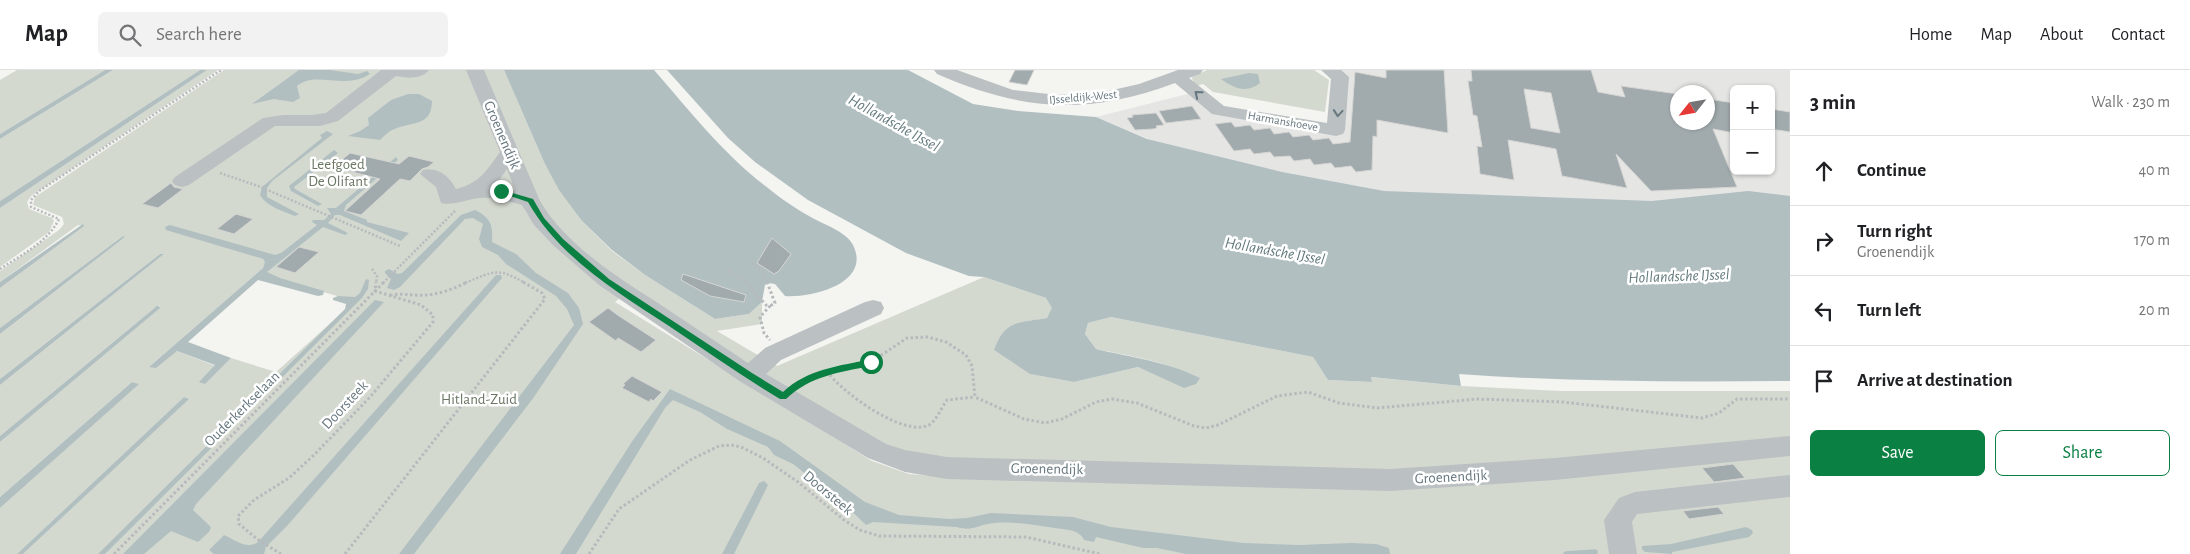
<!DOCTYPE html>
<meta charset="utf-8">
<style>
:root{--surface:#fff;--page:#f2f2f2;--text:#202124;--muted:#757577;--line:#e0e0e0;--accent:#0b8043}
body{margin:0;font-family:"Alegreya Sans",sans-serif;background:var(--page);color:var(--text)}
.controls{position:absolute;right:15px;top:15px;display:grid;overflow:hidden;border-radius:8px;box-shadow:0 1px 4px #0004}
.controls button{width:45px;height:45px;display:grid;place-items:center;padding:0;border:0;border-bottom:1px solid var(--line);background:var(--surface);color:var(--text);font:25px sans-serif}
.compass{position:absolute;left:1670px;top:15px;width:45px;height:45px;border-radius:50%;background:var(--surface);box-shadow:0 1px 4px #0004;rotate:239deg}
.stop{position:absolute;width:15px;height:15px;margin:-11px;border:4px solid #0b8043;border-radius:50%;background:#fff}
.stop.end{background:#0b8043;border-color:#fff;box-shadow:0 1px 5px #0008}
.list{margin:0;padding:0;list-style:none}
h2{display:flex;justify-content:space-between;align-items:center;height:65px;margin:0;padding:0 20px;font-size:21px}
h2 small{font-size:16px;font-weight:400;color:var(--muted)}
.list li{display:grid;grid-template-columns:32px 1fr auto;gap:15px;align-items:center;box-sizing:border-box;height:70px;padding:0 20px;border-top:1px solid var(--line)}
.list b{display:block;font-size:19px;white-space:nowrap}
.list p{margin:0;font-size:16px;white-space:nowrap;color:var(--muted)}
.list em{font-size:16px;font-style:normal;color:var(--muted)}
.actions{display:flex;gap:10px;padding:15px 20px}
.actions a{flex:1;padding:11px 0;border:1px solid var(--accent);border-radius:8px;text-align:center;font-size:18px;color:var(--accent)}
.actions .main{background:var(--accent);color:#fff}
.icon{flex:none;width:28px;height:28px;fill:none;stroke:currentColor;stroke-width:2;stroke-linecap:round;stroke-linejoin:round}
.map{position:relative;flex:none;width:1790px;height:484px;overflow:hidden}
header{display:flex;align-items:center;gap:30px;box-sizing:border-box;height:70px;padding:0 25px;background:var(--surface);border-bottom:1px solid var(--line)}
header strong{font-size:24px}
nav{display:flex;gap:28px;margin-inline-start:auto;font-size:18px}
.search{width:350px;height:45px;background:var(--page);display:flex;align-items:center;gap:12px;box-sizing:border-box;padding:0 18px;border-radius:8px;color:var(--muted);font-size:19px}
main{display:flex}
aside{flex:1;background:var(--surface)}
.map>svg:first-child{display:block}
.built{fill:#e5e5e4;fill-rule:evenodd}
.green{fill:#d4d9d0;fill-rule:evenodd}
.water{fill:#b1bfc1}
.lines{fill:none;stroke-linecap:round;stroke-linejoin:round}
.stream{stroke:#b1bfc1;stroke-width:5.5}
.building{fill:#a1aaad;stroke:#d5d5d3;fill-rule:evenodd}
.path-far1{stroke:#b7babc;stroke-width:2.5;stroke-dasharray:2 2;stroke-linecap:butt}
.path{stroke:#b7babc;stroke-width:3;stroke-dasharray:2.5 2.5;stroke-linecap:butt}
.minor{fill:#bbc0c2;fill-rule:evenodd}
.oneway{stroke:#66777f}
.route{fill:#0b8043}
.labels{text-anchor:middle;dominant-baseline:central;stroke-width:5;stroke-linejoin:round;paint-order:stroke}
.far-street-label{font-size:12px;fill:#66777f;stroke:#fff}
.street-label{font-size:15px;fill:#66777f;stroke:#fff}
.park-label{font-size:15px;fill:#6a7764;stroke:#fff}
.water-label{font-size:16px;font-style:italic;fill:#62797c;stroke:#fff}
</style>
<header>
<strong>Map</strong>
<div class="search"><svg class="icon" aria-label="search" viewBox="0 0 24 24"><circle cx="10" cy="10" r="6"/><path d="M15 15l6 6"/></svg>Search here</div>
<nav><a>Home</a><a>Map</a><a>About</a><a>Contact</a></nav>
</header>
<main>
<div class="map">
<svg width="1790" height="484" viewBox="0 0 1790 484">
<rect width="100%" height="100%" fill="#f4f4f1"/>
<!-- built -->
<path class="built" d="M 1329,0 L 1790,0 L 1790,132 L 1498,150 L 1198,90 L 1096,47 L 1199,21 L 1219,39 L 1337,55 L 1342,8 ZM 1734,19 L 1771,19 L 1771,101 L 1734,101 ZM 1678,22 L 1708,22 L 1708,52 L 1678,52 Z"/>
<!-- green -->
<g class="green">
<polygon points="17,0 105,0 0,64 0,10"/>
<polygon points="113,0 200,0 0,131 0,69"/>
<polygon points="207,0 218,0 31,126 27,132 29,139 52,148 54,151 49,162 0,197 0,138"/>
<path d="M 224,0 L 468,0 L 527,144 L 620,228 L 615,232 L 872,391 L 909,404 L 945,407 L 1115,411 L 1790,382 L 1790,484 L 23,484 L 188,329 L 184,327 L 17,484 L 0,484 L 0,438 L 138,314 L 132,312 L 0,427 L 0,372 L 160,236 L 158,235 L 0,366 L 0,315 L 164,184 L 160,184 L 0,309 L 0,264 L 125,167 L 123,166 L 0,258 L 0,218 L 83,156 L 78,155 L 0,212 L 0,201 L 59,160 L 64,154 L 62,147 L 33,135 L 35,127 ZM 165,158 L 278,190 L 263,205 L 355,231 L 276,302 L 231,288 L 204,314 L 216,296 L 177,281 L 149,297 L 263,198 L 266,192 L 263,189 Z"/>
<polygon points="479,0 504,0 544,92 582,151 612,181 645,205 715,249 749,244 762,232 762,254 717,261 761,287 749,294 612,207 546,148"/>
<polygon points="1207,0 1314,0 1329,10 1325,42 1213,22 1203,14 1196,16 1193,12 1192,7"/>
<path d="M 984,207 L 1046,228 L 1053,238 L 1047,248 C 1019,253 1005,251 994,280 L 1031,304 L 1074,312 L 1138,297 L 1155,303 L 1199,308 C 1169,292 1130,286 1096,279 L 1085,264 L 1088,253 L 1111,247 L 1313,287 L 1328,310 L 1372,312 L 1370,307 L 1461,316 L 1561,321 L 1790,321 L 1790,372 L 1426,403 L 905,386 L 769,310 L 763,298 L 769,291 L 777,296 Z"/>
</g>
<!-- water -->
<g class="water">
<polygon points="105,0 113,0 0,69 0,64"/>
<polygon points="200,0 207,0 0,138 0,131"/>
<path d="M 299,0 L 330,0 L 358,4 L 367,1 L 370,4 C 343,21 317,0 297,16 L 300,28 L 293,32 L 274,29 L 252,34 Z"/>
<path d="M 504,0 L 654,0 C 690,41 724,85 768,118 C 780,128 795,138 809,146 C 822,154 846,161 853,175 C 872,213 812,228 785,226 L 775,214 L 768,213 L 765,215 L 762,232 L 749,244 L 715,249 L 645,205 L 612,180 L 582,151 L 559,120 L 544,92 Z"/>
<path d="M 667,0 L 908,0 L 973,34 L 1018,41 L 1096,47 L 1147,69 L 1282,102 L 1384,121 L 1652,131 L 1748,121 L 1790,126 L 1790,311 C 1679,312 1569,312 1459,304 L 1461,316 L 1371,307 L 1372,312 L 1328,310 L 1313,287 L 1111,247 L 1088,253 L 1085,264 L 1096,279 C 1130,287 1169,292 1200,308 L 1196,314 L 1184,318 L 1138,297 L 1074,312 L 1030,304 L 994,280 C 1005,250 1018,253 1047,248 L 1052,238 L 1046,228 L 984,207 L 969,206 L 906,183 L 808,130 L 755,92 L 728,68 Z"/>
<path d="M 1249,3 L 1258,4 L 1260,13 C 1247,24 1233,18 1221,9 Z"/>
<path d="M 408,24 L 419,24 L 432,31 C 432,56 412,52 397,58 C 390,60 385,65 380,70 L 348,66 L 360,61 L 369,55 L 368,48 L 391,30 Z"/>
<path d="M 327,61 L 333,64 L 272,111 L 267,118 L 267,127 L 299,144 L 295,146 C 283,141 267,137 260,125 L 262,117 L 322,68 L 320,65 Z"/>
<polygon points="334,80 338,83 294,117 295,119 322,134 318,136 291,121 289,116"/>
<polygon points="396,87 398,90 346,135 344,141 367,150 367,152 409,163 401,171 340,145 335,145 328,153 348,163 345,165 323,157 267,202 280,208 324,221 323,225 318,226 258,210 188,272 231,288 205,314 199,312 215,295 177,281 156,298 149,297 263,198 265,192 263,189 166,160 165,157 170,155 275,185 281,183 317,155 312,152 313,150 324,150 331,144 327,138 336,138"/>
<path d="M 475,140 C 491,148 493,155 492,172 L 516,184 L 536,203 L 568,223 L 579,238 L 583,254 L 534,327 L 414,484 L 399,484 L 574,255 L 567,239 L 556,226 L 506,194 L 498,185 L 482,177 L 479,169 L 483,154 L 473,148 L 465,149 L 400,217 L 394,220 L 387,218 L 391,209 L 385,203 L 385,201 L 389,199 L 398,204 L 402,203 L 461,145 Z"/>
<polygon points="83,154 84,156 0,218 0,212"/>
<polygon points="123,166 125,167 0,264 0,258"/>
<polygon points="160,184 164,184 0,315 0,309"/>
<path d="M 496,205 L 501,205 L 502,208 L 287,456 L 266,477 L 264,484 L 214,484 L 209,480 L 224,465 C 235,470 247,480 258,472 Z"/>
<polygon points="366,209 369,210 368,219 362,228 105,484 98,484 345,239 346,234 333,230 333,228 338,226 355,227 360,223"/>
<polygon points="375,230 384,232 196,434 193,440 211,457 209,462 198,472 171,461 144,484 123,484"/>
<polygon points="158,235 160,238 0,372 0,366"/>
<polygon points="132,312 139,314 0,438 0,427"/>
<path d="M 670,319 L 780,371 L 865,432 L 899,445 L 949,449 L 967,448 L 991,443 L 1073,447 L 1111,457 L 1244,473 L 1299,475 L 1351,473 L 1376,474 L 1389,478 L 1390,484 L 1186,484 L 1157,478 L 1143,478 L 1096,467 L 1094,472 L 1084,470 C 1081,464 1076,461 1069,460 C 1046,457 1017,451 995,453 C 978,454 975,462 956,457 L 873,452 L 866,455 L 843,433 L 793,394 L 774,385 L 768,377 L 727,359 L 700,342 L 673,330 L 665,338 L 576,484 L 560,484 L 633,370 Z"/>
<polygon points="184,327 189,329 23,484 17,484"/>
<polygon points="764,411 768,415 734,484 722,484 759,413"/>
<polygon points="1746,457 1752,460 1753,463 1749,467 1672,482 1672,484 1645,482 1642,479 1642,476 1671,474"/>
</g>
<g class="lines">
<!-- stream -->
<polyline class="stream" points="1566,484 1595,482"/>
</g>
<!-- building -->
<g class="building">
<polygon points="1015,0 1034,0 1027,15 1009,12"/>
<polygon points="1386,0 1444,0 1448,63 1377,50 1377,67 1373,66 1372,100 1356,102 1351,96 1335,98 1331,93 1314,95 1310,89 1294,91 1290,86 1274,87 1270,82 1254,84 1250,79 1234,81 1215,54 1231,52 1235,57 1250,55 1254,60 1270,58 1274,64 1289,62 1293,67 1309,65 1313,70 1329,68 1333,74 1350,72 1355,2 1386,8"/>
<path d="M 1471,0 L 1591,0 L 1598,22 L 1625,27 L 1621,16 L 1678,24 L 1678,52 L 1708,52 L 1708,29 L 1734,33 L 1734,63 L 1713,59 L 1737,117 L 1651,121 L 1616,84 L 1627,118 L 1562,106 L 1556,79 L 1508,70 L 1514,110 L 1480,104 L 1477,76 L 1482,77 L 1477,46 L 1473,45 L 1468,11 L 1472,11 ZM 1524,19 L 1551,23 L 1560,63 L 1531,58 Z"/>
<polygon points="1192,36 1201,49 1166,53 1159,41"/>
<polygon points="1771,39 1790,42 1790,62 1771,59"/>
<polygon points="1156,43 1164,55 1156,56 1157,58 1153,59 1135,60 1127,48 1133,47 1132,45"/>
<polygon points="350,83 399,94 409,86 434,92 428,97 422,99 410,111 400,109 361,145 345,141 380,109 333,97"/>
<polygon points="171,113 174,117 183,119 158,138 142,134"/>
<polygon points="236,144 253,149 234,164 217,159"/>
<polygon points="772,168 791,184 779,201 774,204 757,193"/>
<polygon points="299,177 319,182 295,203 276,197"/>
<polygon points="683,204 746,225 744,232 710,226 681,210"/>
<polygon points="608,238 619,246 656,270 641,282 618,268 616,271 589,252"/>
<polygon points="632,306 662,322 653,331 651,329 649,332 622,318 625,315 623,314"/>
<polygon points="1733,394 1745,408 1714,412 1702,398"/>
<polygon points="1718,437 1724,444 1689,449 1683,441"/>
</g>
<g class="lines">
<!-- path-far1 -->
<g class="path-far1">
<polyline points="220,103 258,116 400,176"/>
<polyline points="752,193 762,199 767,213"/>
<polyline points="725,198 747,213"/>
<path d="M 0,199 C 21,185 48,172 59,149 L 31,137 L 31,130 L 39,121 L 221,0"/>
<polyline points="372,199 377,206 376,213"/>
<polyline points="383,213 455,141"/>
<path d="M 465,213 C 495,201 497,197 525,213"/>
</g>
<!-- path -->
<g class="path">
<polyline points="745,212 766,235 770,236 760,247 764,263 770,270"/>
<polyline points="767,212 775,233 770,236"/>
<path d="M 390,225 C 403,223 414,226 426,225 C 441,224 455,218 468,212"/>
<path d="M 827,301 C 840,321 904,368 929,355 C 937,350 941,338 947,330 L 975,327"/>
<polyline points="797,315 817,304 871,292 907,268 928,267 946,272 966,285 972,296 975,327 1024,349 1045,353 1062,349 1096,332 1112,329 1137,333 1194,356 1206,358 1218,355 1277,326 1308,322 1339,333 1377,338 1478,329 1563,332 1702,348 1719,343 1737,329 1790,329"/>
<polyline points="114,484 384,212"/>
<polyline points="281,484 257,469 239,454 238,446 254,430 289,408 314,385 371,326 433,252 433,245 421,235 375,221 376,212"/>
<polyline points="345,484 545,229 542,223 523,212"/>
<polyline points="589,484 619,439 690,390 719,376 731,375 741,377 763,388 798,412 844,450 860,460 879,466 1026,467 1100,484"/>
</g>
<!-- minor -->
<g class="minor">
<path d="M 381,0 L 429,0 C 421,10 406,8 396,6 L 338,51 L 320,56 L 275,56 L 189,115 L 182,117 L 175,115 L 172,111 L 175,107 L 263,48 L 283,45 L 312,45 L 326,43 Z"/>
<path d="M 466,0 L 484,0 L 540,131 C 566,175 616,206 658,233 C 688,253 718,273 748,293 L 765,278 L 865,232 L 873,230 L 881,232 L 884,238 L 881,244 L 781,290 L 766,304 L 886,374 L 905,380 L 947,387 L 1390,399 L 1555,388 L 1790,366 L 1790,386 L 1555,410 L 1390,421 L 947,409 L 905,402 L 868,388 L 741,312 L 599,215 L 554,176 L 534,155 L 522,135 C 508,131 495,127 480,128 C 467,129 453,136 441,133 L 436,117 L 420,104 L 423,100 C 438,96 450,107 456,119 C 480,113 486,101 500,82 ZM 507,99 L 515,120 L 495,116 Z"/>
<path d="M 934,0 L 957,0 L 1013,20 L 1057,25 L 1104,22 L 1139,14 L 1178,0 L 1203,0 L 1200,4 L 1189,8 L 1224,36 L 1327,53 L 1331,9 L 1321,0 L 1341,0 L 1349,7 L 1345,60 L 1343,64 L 1336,66 L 1212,44 L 1175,13 C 1087,46 1022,41 937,4 Z"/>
<polygon points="1790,405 1790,427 1637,444 1632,452 1637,484 1609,484 1604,450 1619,428 1635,422"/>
</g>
</g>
<!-- one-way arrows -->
<defs><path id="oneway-chevron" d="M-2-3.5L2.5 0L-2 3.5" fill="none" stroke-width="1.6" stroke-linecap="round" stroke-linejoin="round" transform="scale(1.25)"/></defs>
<g class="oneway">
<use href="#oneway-chevron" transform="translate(1198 24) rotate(-141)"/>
<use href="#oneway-chevron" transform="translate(1338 43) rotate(95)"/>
</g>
<!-- route -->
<path class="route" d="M 498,119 L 533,129 L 544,148 L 563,169 L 609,209 L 752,303 L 783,322 C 807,299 840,296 871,289 L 875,292 L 871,296 C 840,302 810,306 786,329 L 780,329 C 742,306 706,281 669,256 C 617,222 559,187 528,132 L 498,122 Z"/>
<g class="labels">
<!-- far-street labels -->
<g class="far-street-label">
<text transform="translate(1083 27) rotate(-5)">IJsseldijk-West</text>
<text transform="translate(1283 51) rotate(10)">Harmanshoeve</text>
</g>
<!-- street labels -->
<g class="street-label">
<text transform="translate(502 65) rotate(67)">Groenendijk</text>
<text transform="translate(345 335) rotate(-47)">Doorsteek</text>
<text transform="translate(242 339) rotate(-45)">Ouderkerkselaan</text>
<text transform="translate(1047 399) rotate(1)">Groenendijk</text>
<text transform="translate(1451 407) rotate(-3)">Groenendijk</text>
<text transform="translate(828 423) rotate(40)">Doorsteek</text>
</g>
<!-- park labels -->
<g class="park-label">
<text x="338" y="94">Leefgoed<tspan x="338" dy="17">De Olifant</tspan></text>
<text x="479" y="329">Hitland-Zuid</text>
</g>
<!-- water labels -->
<g class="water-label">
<text transform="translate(894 53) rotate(29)">Hollandsche IJssel</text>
<text transform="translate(1275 181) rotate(10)">Hollandsche IJssel</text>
<text transform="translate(1679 206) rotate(-2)">Hollandsche IJssel</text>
</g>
</g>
</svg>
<div class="controls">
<button>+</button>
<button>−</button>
</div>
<svg class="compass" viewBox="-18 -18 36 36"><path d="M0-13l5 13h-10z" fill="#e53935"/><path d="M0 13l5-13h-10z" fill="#757577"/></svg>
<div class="stop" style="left:871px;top:292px"></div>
<div class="stop end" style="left:501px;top:121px"></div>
</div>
<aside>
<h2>3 min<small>Walk · 230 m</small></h2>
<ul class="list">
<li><svg class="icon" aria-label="ahead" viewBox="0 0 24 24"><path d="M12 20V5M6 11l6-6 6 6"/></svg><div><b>Continue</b></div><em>40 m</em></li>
<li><svg class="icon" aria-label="right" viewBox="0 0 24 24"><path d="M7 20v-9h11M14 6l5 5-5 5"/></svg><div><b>Turn right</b><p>Groenendijk</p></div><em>170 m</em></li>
<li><svg class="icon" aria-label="left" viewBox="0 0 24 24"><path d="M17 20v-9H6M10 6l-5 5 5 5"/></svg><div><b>Turn left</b></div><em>20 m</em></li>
<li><svg class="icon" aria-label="arrive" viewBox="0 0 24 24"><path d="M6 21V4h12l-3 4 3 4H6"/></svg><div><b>Arrive at destination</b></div></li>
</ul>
<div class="actions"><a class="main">Save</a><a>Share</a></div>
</aside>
</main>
